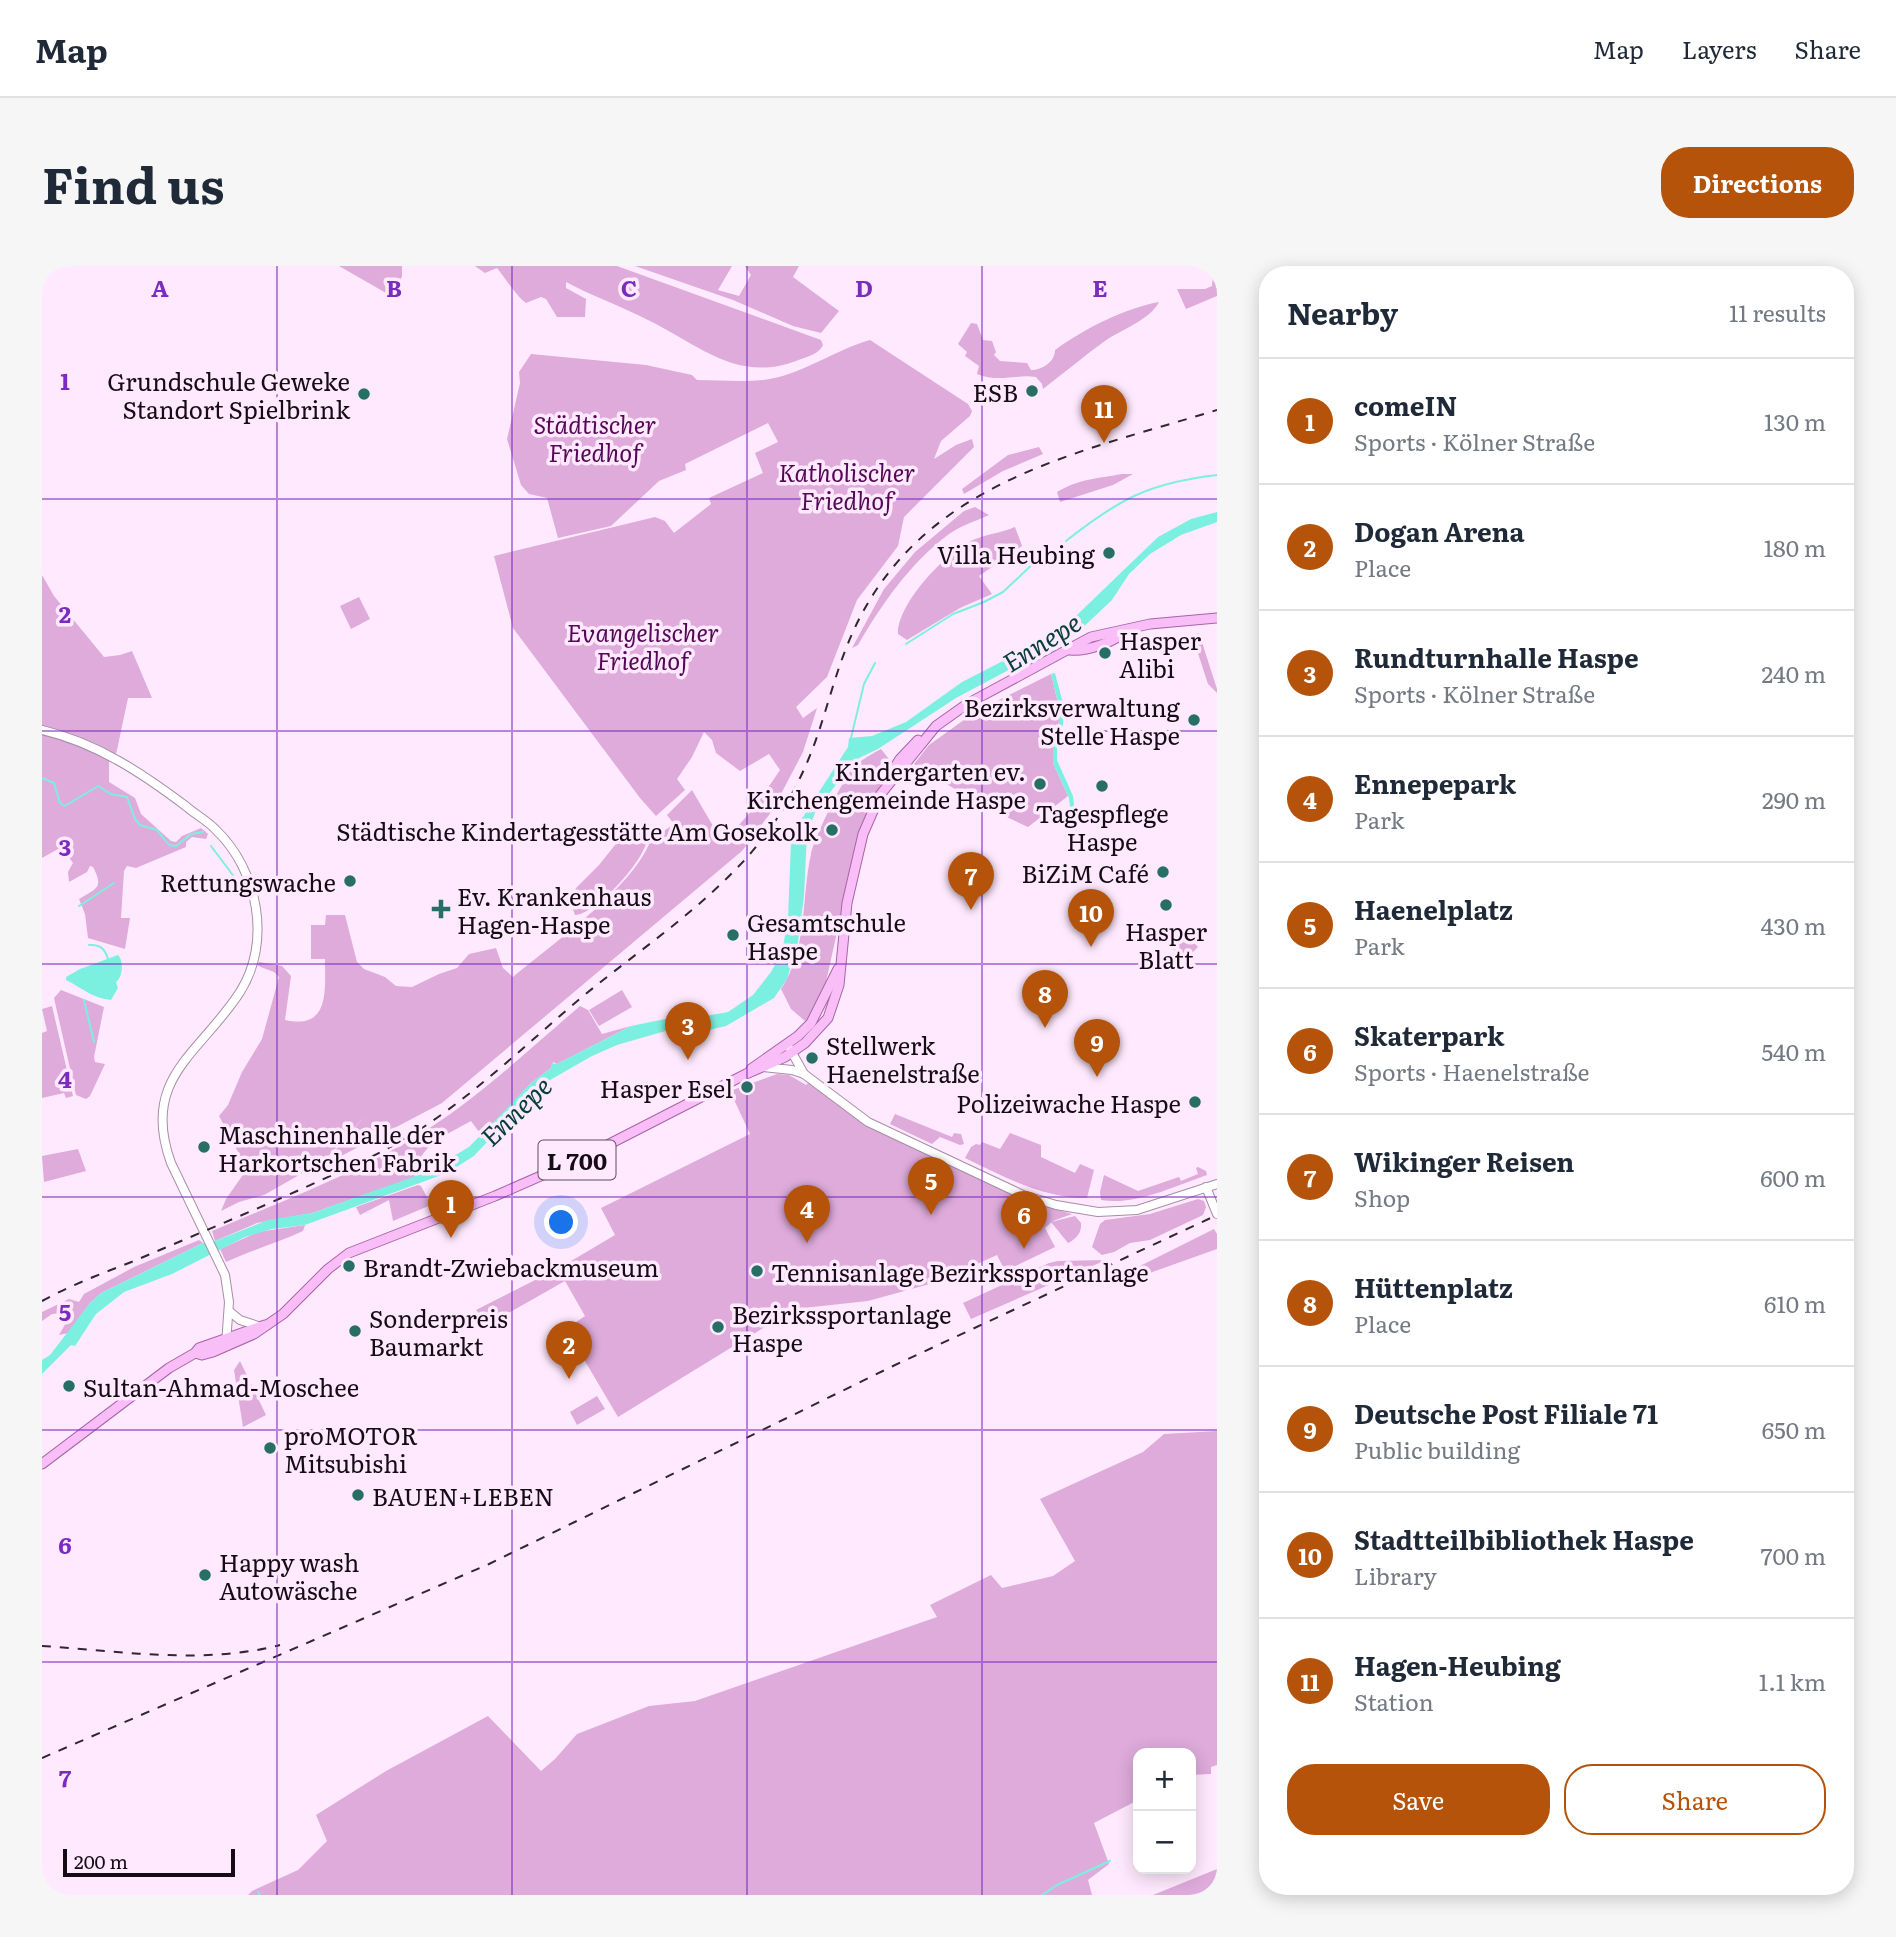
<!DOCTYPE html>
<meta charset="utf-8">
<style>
:root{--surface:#fff;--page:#f6f6f7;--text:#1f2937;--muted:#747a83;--line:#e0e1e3;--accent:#b45309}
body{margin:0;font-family:Literata,serif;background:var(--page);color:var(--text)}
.controls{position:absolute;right:21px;bottom:21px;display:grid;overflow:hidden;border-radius:14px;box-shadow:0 4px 18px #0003}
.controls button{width:63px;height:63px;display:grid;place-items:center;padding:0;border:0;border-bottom:2px solid var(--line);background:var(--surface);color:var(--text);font:35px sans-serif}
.scale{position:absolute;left:21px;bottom:18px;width:172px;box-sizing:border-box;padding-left:7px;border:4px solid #150c15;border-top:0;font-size:19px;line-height:24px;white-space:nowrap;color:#150c15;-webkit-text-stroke:5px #ffe9fe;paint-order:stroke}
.you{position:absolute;left:520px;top:957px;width:24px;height:24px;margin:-18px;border:5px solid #fff;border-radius:50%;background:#1a73e8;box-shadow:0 0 0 10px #1a73e833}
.badge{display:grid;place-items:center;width:46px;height:46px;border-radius:50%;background:var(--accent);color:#fff;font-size:23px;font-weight:700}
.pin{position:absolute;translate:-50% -58px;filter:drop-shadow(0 2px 4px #0008)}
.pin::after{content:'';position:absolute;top:37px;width:24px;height:21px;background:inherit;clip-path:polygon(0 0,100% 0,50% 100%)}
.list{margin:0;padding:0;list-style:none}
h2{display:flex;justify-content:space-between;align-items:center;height:91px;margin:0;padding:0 28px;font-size:30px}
h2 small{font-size:23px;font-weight:400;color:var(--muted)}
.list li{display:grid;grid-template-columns:46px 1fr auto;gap:21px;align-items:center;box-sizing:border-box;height:126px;padding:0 28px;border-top:2px solid var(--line)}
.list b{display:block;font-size:26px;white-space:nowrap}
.list p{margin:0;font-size:23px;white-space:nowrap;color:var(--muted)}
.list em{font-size:23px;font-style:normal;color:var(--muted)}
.actions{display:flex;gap:14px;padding:21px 28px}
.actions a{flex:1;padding:16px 0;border:2px solid var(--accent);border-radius:28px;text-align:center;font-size:24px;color:var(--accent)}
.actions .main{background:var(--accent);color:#fff}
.map{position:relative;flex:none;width:1175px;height:1629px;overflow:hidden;border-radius:28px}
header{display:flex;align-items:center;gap:42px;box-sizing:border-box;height:98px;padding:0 35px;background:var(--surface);border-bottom:2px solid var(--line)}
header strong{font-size:33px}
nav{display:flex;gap:38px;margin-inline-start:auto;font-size:24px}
.intro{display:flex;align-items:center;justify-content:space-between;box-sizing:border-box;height:168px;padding:0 42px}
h1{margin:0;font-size:49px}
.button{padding:18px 32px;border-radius:28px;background:var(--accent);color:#fff;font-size:24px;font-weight:700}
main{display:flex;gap:42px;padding:0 42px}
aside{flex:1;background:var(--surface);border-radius:28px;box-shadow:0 4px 18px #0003}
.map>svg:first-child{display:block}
.green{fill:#deabdb}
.water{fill:#7cf0e0}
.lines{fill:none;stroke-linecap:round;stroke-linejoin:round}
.stream{stroke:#7cf0e0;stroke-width:2}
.secondary-casing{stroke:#a78ea5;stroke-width:10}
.primary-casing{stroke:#a764a5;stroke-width:11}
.secondary{stroke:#fff;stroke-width:8}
.primary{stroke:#f9bef8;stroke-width:9}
.rail{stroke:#312631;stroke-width:2;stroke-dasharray:9 9;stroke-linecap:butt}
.grid{fill:none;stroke:#7b2cbf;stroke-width:2;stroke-opacity:0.55}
.poi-dot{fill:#276f66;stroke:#ffe9fe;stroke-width:2.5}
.labels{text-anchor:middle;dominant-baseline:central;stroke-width:7;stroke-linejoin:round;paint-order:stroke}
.shield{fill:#ffe9fe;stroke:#5b4e5b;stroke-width:2}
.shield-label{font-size:23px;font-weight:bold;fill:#150c15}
.poi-label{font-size:24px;fill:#150c15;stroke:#ffe9fe;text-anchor:start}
.park-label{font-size:24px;font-style:italic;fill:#550856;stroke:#ffe9fe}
.water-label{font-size:26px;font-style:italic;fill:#063e38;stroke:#ffe9fe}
.grid-label{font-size:23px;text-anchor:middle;font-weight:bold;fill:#7b2cbf;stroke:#ffe9fe;stroke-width:7;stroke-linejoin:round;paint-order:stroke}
</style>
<header>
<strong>Map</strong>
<nav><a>Map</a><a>Layers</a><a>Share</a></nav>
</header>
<div class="intro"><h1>Find us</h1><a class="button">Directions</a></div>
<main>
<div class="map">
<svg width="1175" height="1629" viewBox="0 0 1175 1629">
<rect width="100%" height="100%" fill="#ffe9fe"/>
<!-- green -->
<g class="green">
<polygon points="297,0 360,0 360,10 354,24 349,23 344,27"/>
<path d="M 433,0 L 575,0 L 779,74 L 781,79 C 776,89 764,91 754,95 C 695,117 657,79 606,54 C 579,40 550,30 524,16 L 524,22 L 544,33 L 543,51 L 515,51 L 504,33 L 499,31 L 484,37 C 475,31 463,12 455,2 L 443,7 Z"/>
<polygon points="593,0 690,0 676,24 697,30 709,9 703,0 757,0 751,11 797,45 779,67 751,60 691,34"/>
<polygon points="1175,4 1175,30 1144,43 1135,23 1163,23 1170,20 1171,7"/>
<path d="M 1117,36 C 1108,54 1080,63 1063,75 C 1042,90 1022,107 1001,123 L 1000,118 L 994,111 C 974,108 957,117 935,108 L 937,100 L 923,90 L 925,86 L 916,78 L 929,57 L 935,58 L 941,74 L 950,75 L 954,86 L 952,89 L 958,95 L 985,97 L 989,104 C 1000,104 1013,96 1013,84 C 1040,64 1083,42 1117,36 Z"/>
<path d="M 828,74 L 926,138 L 930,145 L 928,150 L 899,175 L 892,193 L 914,179 L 930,173 L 932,181 L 862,251 L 856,280 L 815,334 L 785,411 L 754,441 L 761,452 L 775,442 L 761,486 L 730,545 L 700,585 L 400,837 L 265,908 L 283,896 L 324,849 L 282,895 L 222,929 L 197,936 L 179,945 L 184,933 L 205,903 L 177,850 L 186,839 L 200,806 L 220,773 L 237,711 L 232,706 L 216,700 L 217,696 L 240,700 L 249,710 L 243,754 C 288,764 283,725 283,693 L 269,693 L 269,659 L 283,659 L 284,649 L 303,649 L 315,696 L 322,703 L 343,711 L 354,720 L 370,721 L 397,708 L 415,702 L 427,688 L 454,682 L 461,702 L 471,711 C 510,678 601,615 611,566 L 619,567 L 632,558 L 625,549 L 650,524 L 674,565 L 695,561 L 713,541 L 738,504 L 727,488 L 698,505 L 674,487 L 670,474 L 662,466 L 650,491 L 635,513 L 643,524 L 614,550 L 598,532 L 471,362 L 452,290 L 613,251 L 623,255 L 632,267 L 669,238 L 667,232 L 721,207 L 713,187 L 736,176 L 726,157 L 643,198 L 644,204 L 617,215 L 569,260 L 516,272 L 505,232 L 487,228 L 479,219 L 465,173 L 478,117 L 477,106 L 489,88 L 604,99 L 650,109 L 655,114 C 677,114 700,116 721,114 C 758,110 792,84 828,74 Z"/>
<polygon points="997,181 1001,188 961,205 922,228 920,223 966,189"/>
<path d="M 1080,208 L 1091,208 L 1071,219 L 1018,236 L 1015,226 C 1039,212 1054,213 1080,208 Z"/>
<path d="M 933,241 L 947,249 C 934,255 918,260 907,268 C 869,296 839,339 816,379 L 810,382 L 842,323 L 873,286 L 922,245 Z"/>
<path d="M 973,261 L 980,280 L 937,310 L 950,328 L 918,342 L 865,374 L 856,368 C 855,338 904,286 931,274 C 945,268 959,267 973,261 Z"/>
<path d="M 0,309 L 12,330 L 62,391 L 78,389 L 90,385 L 110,432 L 86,432 L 75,484 L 73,491 L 67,495 L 67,516 L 93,532 L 99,548 L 129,575 L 134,576 L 140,570 L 159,562 L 166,568 L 164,573 L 150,571 L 144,576 L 144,581 L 94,602 L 85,600 L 82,605 L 79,652 L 88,652 L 83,683 L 46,672 L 43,648 L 37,633 C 55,622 62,622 51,601 L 48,600 L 45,606 L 27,616 L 26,606 L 31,597 L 24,587 L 16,583 L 0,592 Z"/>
<polygon points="317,331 328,353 309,363 298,340"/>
<polygon points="1157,367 1175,423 1175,427 1166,418 1150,369"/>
<polygon points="1009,408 1018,445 1016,463 1011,476 1011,497 1026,530 986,561 939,539 872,498 887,479 933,446"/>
<path d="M 839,483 L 850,497 L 818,562 L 780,734 L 773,745 L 763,755 L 749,743 L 739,723 C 766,683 759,633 769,588 C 772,573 802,510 812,501 C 819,494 830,488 839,483 Z"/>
<path d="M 589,559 L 604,562 C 618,581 553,650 533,649 L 528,635 L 534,622 L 557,599 Z"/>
<polygon points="1142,665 1156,681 1142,695 1127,679"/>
<polygon points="19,724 62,741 52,791 53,796 63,798 48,830 44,833 34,829 12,732"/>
<polygon points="580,724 590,741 557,760 547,744"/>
<polygon points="10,740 31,830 24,832 22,827 0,832 0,767 5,765 0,743"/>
<path d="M 538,740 L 546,744 L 560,768 L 589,760 L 515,798 L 511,796 L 509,802 L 489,817 L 440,870 L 429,855 C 403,870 376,878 373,911 L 270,947 L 215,957 L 173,975 L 170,965 C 252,930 338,899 411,846 C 455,814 497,775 538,740 Z"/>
<polygon points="735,808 747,809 764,819 766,817 826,860 844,869 990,936 1030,948 1011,955 1003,962 1013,981 963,1005 955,989 895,1016 826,1035 752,1043 576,1151 524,1063 543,1050 523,1015 447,1058 434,1044 519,1001 573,969 559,942 708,868 688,825"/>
<polygon points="853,848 910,871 912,867 919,868 922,878 918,879 898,871 890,878 848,858"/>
<path d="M 968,867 L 999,879 L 999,891 L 1033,907 L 1038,898 L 1052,904 L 1045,932 C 1001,932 962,911 923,892 L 929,881 L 934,878 L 938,879 L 940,876 L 958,883 Z"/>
<polygon points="36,883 44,905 2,916 0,890"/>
<path d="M 1156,901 L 1164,905 L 1165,909 C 1132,920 1094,940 1059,934 L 1058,926 L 1062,909 L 1096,925 L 1137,911 L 1139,915 L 1156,908 L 1154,902 Z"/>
<polygon points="376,919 379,920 389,939 351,955 347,934 318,949 314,941"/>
<polygon points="1156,933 1162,935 1164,941 1161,949 1108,974 1088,977 1072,986 1060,989 1050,981 1058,958 1063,954 1108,948"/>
<path d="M 1033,950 L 1039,957 C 1040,967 1034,973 1026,977 L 1009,956 Z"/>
<path d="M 263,959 L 261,965 C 235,977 210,984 184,996 L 178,983 L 216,966 Z"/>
<polygon points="1172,963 1175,968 1175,983 1088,1014 1078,1010"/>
<polygon points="157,974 161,977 59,1027 48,1037 26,1067 17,1069 30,1046 10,1048 0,1055 0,1046 27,1033 37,1036 42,1028 92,1001"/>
<polygon points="1064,994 929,1053 921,1037 1007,997 1016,995"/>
<polygon points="198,1095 224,1149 201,1161 192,1104"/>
<polygon points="555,1130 563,1143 535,1159 528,1146"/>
<polygon points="1175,1165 1175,1499 1169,1501 1169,1508 1149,1509 1149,1487 1096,1487 1096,1534 1052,1557 1067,1598 1046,1614 1050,1629 206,1629 210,1625 256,1604 285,1575 274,1549 344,1505 446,1450 499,1505 513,1493 535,1468 607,1440 653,1435 895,1351 888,1339 949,1309 960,1322 1011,1310 1033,1295 998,1233 1101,1186 1122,1168"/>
<polygon points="1175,1603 1175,1629 1111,1629"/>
</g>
<!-- water -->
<g class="water">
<polygon points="1175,246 1175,256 1139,269 1108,288 1087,308 1070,334 1034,368 1006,388 1002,385 914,432 836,483 817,492 807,501 773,547 765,568 762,630 756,676 745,713 732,732 684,760 667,764 627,764 575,779 550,790 496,821 432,890 405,907 263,959 230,963 203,971 130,1008 82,1026 54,1048 33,1080 29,1079 0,1108 0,1094 8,1089 48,1037 59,1027 161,977 173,975 226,954 270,947 385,906 427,881 489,817 509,802 509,797 515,798 589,760 633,751 658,751 686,746 711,729 729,706 740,686 746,653 749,575 755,560 806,481 807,472 830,470 864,456 920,416 988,381 1035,349 1116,271 1149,253"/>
<polygon points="1013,407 1022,441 1021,459 1015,478 1015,494 1031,530 1035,566 1031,566 1027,532 1011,497 1011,476 1016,463 1018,445 1009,408"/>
<path d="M 76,689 C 82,695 81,711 74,716 L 76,722 L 69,734 C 50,732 40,722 24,714 L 24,711 L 38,703 Z"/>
</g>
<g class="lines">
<!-- stream -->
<g class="stream">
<path d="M 1024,275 C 1077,233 1107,217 1175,209"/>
<polyline points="864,378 911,348 942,336 961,326 995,294"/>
<polyline points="809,472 822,418 833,397"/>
<polyline points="0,512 12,517 18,537 23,540 56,520 69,528 85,531 93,553 98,559 115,564 127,579 134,580 149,568 161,566"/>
<polyline points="169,580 196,616"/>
<polyline points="37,640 72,617"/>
<path d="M 47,679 C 58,678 63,683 66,693"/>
<polyline points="42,734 52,776"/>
<polyline points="216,1626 218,1629"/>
<polyline points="1000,1629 1015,1619 1068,1595"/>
</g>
<defs>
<g id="secondary">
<path d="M 0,464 C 55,477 100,507 145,541 C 154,549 166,555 174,564 C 216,604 230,676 198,726 C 158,788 98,812 129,897 L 183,1009 L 187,1036 L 184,1078"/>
<polyline points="748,783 762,808"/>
<polyline points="721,801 750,804 762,808 826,856 981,929 1014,939 1056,946 1095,944 1175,918"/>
<polyline points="1164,921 1175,948"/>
<polyline points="187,1045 198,1054 216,1060"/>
</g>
<g id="primary">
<path d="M 1028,384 C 1044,386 1073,376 1085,364"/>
<polyline points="844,515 858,493 876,474"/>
<polyline points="709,803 756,770 769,757 796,703"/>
<polyline points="153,1087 160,1089 171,1086 212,1068 241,1048 286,1003 307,987 453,930 542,891 704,808 743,791 763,777 786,752 797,719 805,637 821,568 838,529 894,460 925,438 1049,371 1108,358 1175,352"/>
<polyline points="0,1198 127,1102 153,1087 157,1082 223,1059"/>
</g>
</defs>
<!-- secondary casing -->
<use href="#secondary" class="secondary-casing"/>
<!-- primary casing -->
<use href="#primary" class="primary-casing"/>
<!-- secondary -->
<use href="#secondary" class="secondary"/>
<!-- primary -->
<use href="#primary" class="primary"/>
<!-- rail -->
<g class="rail">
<path d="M 0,1035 C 29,1019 61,1007 92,995 C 146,972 201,949 255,925 C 290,909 326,894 359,875 C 423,838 483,779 540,731 C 591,689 648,651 694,603 C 726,571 752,530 769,487 C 782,454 790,419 803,385 C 866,219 1025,190 1175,144"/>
<path d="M 0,1380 C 78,1385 161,1399 238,1379"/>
<polyline points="0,1492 447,1298 851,1100 1175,949"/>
</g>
</g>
<!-- grid -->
<path class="grid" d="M 235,0 L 235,1629M 470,0 L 470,1629M 705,0 L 705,1629M 940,0 L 940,1629M 0,233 L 1175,233M 0,465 L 1175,465M 0,698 L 1175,698M 0,931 L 1175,931M 0,1164 L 1175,1164M 0,1396 L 1175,1396"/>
<!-- markers -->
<g class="poi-dot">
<circle cx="990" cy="125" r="7"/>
<circle cx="322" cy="128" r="7"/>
<circle cx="1067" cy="287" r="7"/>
<circle cx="1063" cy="387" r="7"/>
<circle cx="1152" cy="454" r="7"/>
<circle cx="998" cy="518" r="7"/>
<circle cx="1060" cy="520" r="7"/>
<circle cx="790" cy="564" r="7"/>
<circle cx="1121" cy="606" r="7"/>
<circle cx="308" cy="615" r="7"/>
<circle cx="1124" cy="639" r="7"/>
<path d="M395.5 632.5h7v7h7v7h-7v7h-7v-7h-7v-7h7z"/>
<circle cx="691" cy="669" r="7"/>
<circle cx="770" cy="792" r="7"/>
<circle cx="705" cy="821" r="7"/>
<circle cx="1153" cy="836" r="7"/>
<circle cx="162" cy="881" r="7"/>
<circle cx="307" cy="1000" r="7"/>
<circle cx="715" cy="1005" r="7"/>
<circle cx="676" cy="1061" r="7"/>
<circle cx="313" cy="1065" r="7"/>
<circle cx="27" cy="1120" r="7"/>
<circle cx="228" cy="1182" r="7"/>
<circle cx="316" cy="1229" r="7"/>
<circle cx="163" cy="1309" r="7"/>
</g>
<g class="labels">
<!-- shield labels -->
<rect class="shield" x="496.5" y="874.5" width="77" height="39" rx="5"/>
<g class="shield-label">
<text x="535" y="894">L 700</text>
</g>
<!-- poi labels -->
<g class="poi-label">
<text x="308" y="114" text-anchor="end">Grundschule Geweke<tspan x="308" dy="28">Standort Spielbrink</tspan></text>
<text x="976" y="125" text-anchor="end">ESB</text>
<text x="1053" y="287" text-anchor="end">Villa Heubing</text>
<text x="1077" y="373">Hasper<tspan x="1077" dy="28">Alibi</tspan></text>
<text x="1138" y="440" text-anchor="end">Bezirksverwaltung<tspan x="1138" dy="28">Stelle Haspe</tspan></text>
<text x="984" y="504" text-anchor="end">Kindergarten ev.<tspan x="984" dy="28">Kirchengemeinde Haspe</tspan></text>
<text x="1060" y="546" text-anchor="middle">Tagespflege<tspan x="1060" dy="28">Haspe</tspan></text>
<text x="776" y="564" text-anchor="end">Städtische Kindertagesstätte Am Gosekolk</text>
<text x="1107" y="606" text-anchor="end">BiZiM Café</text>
<text x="294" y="615" text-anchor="end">Rettungswache</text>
<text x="415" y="629">Ev. Krankenhaus<tspan x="415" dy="28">Hagen-Haspe</tspan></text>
<text x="705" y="655">Gesamtschule<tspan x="705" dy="28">Haspe</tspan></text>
<text x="1124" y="664" text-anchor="middle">Hasper<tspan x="1124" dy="28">Blatt</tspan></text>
<text x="784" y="778">Stellwerk<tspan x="784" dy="28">Haenelstraße</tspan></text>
<text x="691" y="821" text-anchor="end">Hasper Esel</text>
<text x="1139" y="836" text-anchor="end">Polizeiwache Haspe</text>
<text x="176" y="867">Maschinenhalle der<tspan x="176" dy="28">Harkortschen Fabrik</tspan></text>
<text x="321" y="1000">Brandt-Zwiebackmuseum</text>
<text x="729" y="1005">Tennisanlage Bezirkssportanlage</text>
<text x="690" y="1047">Bezirkssportanlage<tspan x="690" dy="28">Haspe</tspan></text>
<text x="327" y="1051">Sonderpreis<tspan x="327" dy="28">Baumarkt</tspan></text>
<text x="41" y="1120">Sultan-Ahmad-Moschee</text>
<text x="242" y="1168">proMOTOR<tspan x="242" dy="28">Mitsubishi</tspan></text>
<text x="330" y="1229">BAUEN+LEBEN</text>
<text x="177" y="1295">Happy wash<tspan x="177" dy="28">Autowäsche</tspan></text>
</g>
<!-- park labels -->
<g class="park-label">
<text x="553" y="157">Städtischer<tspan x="553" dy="28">Friedhof</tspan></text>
<text x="805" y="205">Katholischer<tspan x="805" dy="28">Friedhof</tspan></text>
<text x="601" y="365">Evangelischer<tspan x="601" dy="28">Friedhof</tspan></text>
</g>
<!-- water labels -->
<g class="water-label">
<text transform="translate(999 375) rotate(-32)">Ennepe</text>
<text transform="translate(473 844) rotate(-44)">Ennepe</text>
</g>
</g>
<g class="grid-label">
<text x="118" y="31">A</text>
<text x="352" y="31">B</text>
<text x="587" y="31">C</text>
<text x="822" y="31">D</text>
<text x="1058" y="31">E</text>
<text x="23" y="124">1</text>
<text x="23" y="357">2</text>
<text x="23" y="590">3</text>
<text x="23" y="822">4</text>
<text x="23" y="1055">5</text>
<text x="23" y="1288">6</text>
<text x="23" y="1521">7</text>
</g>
</svg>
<div class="controls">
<button>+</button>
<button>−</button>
</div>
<div class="scale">200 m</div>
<div class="you"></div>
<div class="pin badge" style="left:409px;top:972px">1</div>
<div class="pin badge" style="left:527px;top:1113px">2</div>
<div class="pin badge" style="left:646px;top:794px">3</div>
<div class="pin badge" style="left:765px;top:977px">4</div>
<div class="pin badge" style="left:889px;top:949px">5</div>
<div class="pin badge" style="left:982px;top:983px">6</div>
<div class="pin badge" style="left:929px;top:644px">7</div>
<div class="pin badge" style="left:1003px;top:762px">8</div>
<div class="pin badge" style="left:1055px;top:811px">9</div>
<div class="pin badge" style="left:1049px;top:681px">10</div>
<div class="pin badge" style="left:1062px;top:177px">11</div>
</div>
<aside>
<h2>Nearby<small>11 results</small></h2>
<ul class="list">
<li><span class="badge">1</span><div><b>comeIN</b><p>Sports · Kölner Straße</p></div><em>130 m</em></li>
<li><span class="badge">2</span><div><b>Dogan Arena</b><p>Place</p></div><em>180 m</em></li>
<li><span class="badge">3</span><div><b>Rundturnhalle Haspe</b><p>Sports · Kölner Straße</p></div><em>240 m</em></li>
<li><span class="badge">4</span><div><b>Ennepepark</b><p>Park</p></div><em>290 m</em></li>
<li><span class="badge">5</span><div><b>Haenelplatz</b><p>Park</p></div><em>430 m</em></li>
<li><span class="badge">6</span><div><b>Skaterpark</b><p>Sports · Haenelstraße</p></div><em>540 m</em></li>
<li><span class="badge">7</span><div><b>Wikinger Reisen</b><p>Shop</p></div><em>600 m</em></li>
<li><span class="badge">8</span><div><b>Hüttenplatz</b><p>Place</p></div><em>610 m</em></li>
<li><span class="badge">9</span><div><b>Deutsche Post Filiale 71</b><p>Public building</p></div><em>650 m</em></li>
<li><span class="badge">10</span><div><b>Stadtteilbibliothek Haspe</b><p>Library</p></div><em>700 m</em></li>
<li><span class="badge">11</span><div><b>Hagen-Heubing</b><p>Station</p></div><em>1.1 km</em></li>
</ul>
<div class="actions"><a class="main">Save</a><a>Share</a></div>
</aside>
</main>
